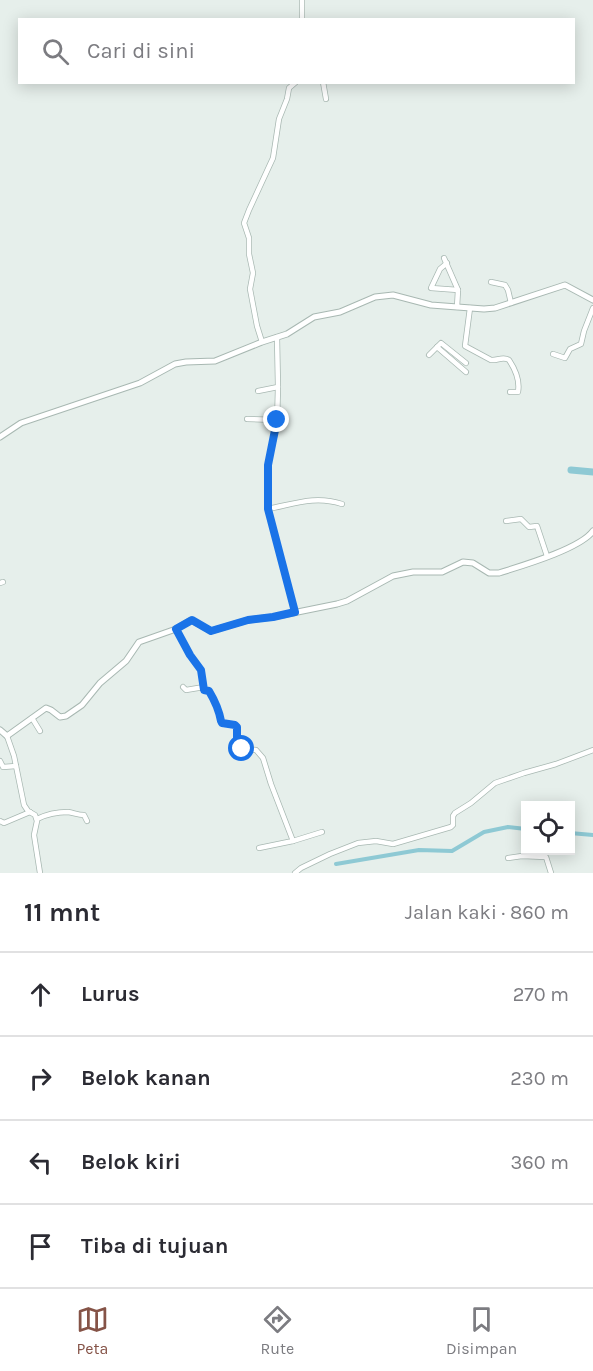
<!DOCTYPE html>
<html lang="id">
<meta charset="utf-8">
<style>
:root{--surface:#fff;--page:#f7f7f7;--text:#2b2b33;--muted:#7c7c81;--line:#e1e1e2;--accent:#855347}
body{margin:0;font-family:Karla,sans-serif;background:var(--page);color:var(--text)}
.controls{position:absolute;right:18px;bottom:18px;display:grid;overflow:hidden;border-radius:0px;box-shadow:0 3px 15px #0003}
.controls button{width:54px;height:54px;display:grid;place-items:center;padding:0;border:0;border-bottom:2px solid var(--line);background:var(--surface);color:var(--text);font:30px sans-serif}
.stop{position:absolute;width:18px;height:18px;margin:-14px;border:4px solid #1a73e8;border-radius:50%;background:#fff}
.stop.end{background:#1a73e8;border-color:#fff;box-shadow:0 2px 6px #0008}
.list{margin:0;padding:0;list-style:none}
h2{display:flex;justify-content:space-between;align-items:center;height:78px;margin:0;padding:0 24px;font-size:26px}
h2 small{font-size:20px;font-weight:400;color:var(--muted)}
.list li{display:grid;grid-template-columns:39px 1fr auto;gap:18px;align-items:center;box-sizing:border-box;height:84px;padding:0 24px;border-top:2px solid var(--line)}
.list b{display:block;font-size:22px;white-space:nowrap}
.list em{font-size:20px;font-style:normal;color:var(--muted)}
.icon{flex:none;width:33px;height:33px;fill:none;stroke:currentColor;stroke-width:2;stroke-linecap:round;stroke-linejoin:round}
.map{position:relative;flex:none;width:593px;height:873px;overflow:hidden}
.search{position:absolute;background:var(--surface);box-shadow:0 3px 15px #0003;left:18px;right:18px;top:18px;height:66px;display:flex;align-items:center;gap:15px;box-sizing:border-box;padding:0 21px;border-radius:0px;color:var(--muted);font-size:22px}
.sheet{height:414px;background:var(--surface)}
nav{display:flex;justify-content:space-around;align-items:center;box-sizing:border-box;height:84px;border-top:2px solid var(--line);background:var(--surface);font-size:16px;color:var(--muted)}
nav a{display:grid;justify-items:center;gap:3px}
nav .on{color:var(--accent)}
.map>svg:first-child{display:block}
.lines{fill:none;stroke-linecap:round;stroke-linejoin:round}
.canal{stroke:#8ec9d4;stroke-width:4}
.river{stroke:#8ec9d4;stroke-width:7}
.minor-casing{stroke:#a8b8b2;stroke-width:6}
.tertiary-casing{stroke:#a8b8b2;stroke-width:7}
.minor{stroke:#fff;stroke-width:4.5}
.tertiary{stroke:#fff;stroke-width:5}
.route{stroke:#1a73e8;stroke-width:8}
</style>
<div class="map">
<svg width="593" height="873" viewBox="0 0 593 873">
<rect width="100%" height="100%" fill="#e6efeb"/>
<g class="lines">
<!-- canal -->
<g class="canal">
<polyline points="570,833 593,835"/>
<polyline points="336,864 419,850 452,851 484,832 508,827 526,829"/>
</g>
<!-- river -->
<polyline class="river" points="571,470 593,472"/>
<defs>
<g id="minor">
<polyline points="302,0 302,20"/>
<polyline points="323,82 326,99"/>
<polyline points="444,258 458,290 457,307"/>
<polyline points="447,263 440,269 431,288 458,290"/>
<polyline points="491,282 505,285 508,290 511,303"/>
<path d="M 470,308 L 465,346 L 491,360 C 497,361 503,356 509,360 C 515,369 520,381 518,392 L 510,392"/>
<polyline points="277,337 278,387 277,424 268,465 268,509 295,613"/>
<polyline points="262,342 257,326 250,289 253,273 249,254 249,238 244,223 249,210 273,158 279,119 287,99 289,88 296,82"/>
<polyline points="437,347 466,372"/>
<polyline points="553,354 565,358 570,349 581,344 584,331 593,308"/>
<polyline points="429,355 441,343 466,363"/>
<polyline points="258,391 278,387"/>
<polyline points="247,419 277,420"/>
<path d="M 268,509 C 294,504 315,495 342,504"/>
<polyline points="506,521 521,519 529,527 537,526 547,556"/>
<polyline points="0,583 3,582"/>
<path d="M 176,629 L 190,655 L 201,670 L 204,690 L 209,691 C 215,701 219,710 221,721 C 225,726 233,722 237,727 L 238,748 L 256,750 L 263,758 L 271,784 L 293,841 L 259,848"/>
<polyline points="183,687 186,690 204,687"/>
<polyline points="32,718 40,731"/>
<polyline points="7,736 14,756 24,805 28,811 35,815 37,821 34,835 40,873"/>
<polyline points="0,761 3,767 16,766"/>
<path d="M 37,819 C 47,814 57,812 68,812 C 74,813 78,815 84,815 L 87,821"/>
<polyline points="0,821 4,823 30,812"/>
<polyline points="293,841 322,832"/>
<polyline points="508,858 522,856 546,857 551,873"/>
<polyline points="295,873 301,868 330,854 358,843 376,841 393,844 451,827 453,825 453,816 455,813 471,803 495,783 524,773 556,764 593,750"/>
</g>
<g id="tertiary">
<polyline points="0,437 21,423 140,383 175,364 186,362 215,361 262,342 287,334 314,317 340,312 375,297 393,295 431,305 484,309 495,308 565,285 593,300"/>
<path d="M 0,730 L 7,736 L 46,708 L 51,710 L 60,717 L 66,716 L 82,705 L 100,683 L 126,661 L 139,642 L 176,629 L 191,620 L 211,631 L 248,620 L 273,617 L 337,604 L 347,601 L 393,576 L 413,572 L 442,572 L 463,562 L 473,563 L 489,573 L 499,573 C 521,566 580,549 593,531"/>
</g>
</defs>
<!-- minor casing -->
<use href="#minor" class="minor-casing"/>
<!-- tertiary casing -->
<use href="#tertiary" class="tertiary-casing"/>
<!-- minor -->
<use href="#minor" class="minor"/>
<!-- tertiary -->
<use href="#tertiary" class="tertiary"/>
</g>
<g class="lines">
<!-- route -->
<path class="route" d="M 242,749 L 239,749 L 237,746 L 237,727 L 235,725 L 222,723 L 221,721 C 219,710 215,701 209,691 L 204,690 L 201,670 L 190,655 L 176,629 L 192,620 L 211,631 L 248,620 L 273,617 L 295,612 L 268,509 L 268,465 L 277,420"/>
</g>
</svg>
<div class="controls">
<button><svg class="icon" aria-label="locate" viewBox="0 0 24 24"><circle cx="12" cy="12" r="6"/><path d="M12 2v4M12 18v4M2 12h4M18 12h4"/></svg></button>
</div>
<div class="stop" style="left:242px;top:749px"></div>
<div class="stop end" style="left:277px;top:420px"></div>
<div class="search"><svg class="icon" aria-label="search" viewBox="0 0 24 24"><circle cx="10" cy="10" r="6"/><path d="M15 15l6 6"/></svg>Cari di sini</div>
</div>
<section class="sheet">
<h2>11 mnt<small>Jalan kaki · 860 m</small></h2>
<ul class="list">
<li><svg class="icon" aria-label="ahead" viewBox="0 0 24 24"><path d="M12 20V5M6 11l6-6 6 6"/></svg><div><b>Lurus</b></div><em>270 m</em></li>
<li><svg class="icon" aria-label="right" viewBox="0 0 24 24"><path d="M7 20v-9h11M14 6l5 5-5 5"/></svg><div><b>Belok kanan</b></div><em>230 m</em></li>
<li><svg class="icon" aria-label="left" viewBox="0 0 24 24"><path d="M17 20v-9H6M10 6l-5 5 5 5"/></svg><div><b>Belok kiri</b></div><em>360 m</em></li>
<li><svg class="icon" aria-label="arrive" viewBox="0 0 24 24"><path d="M6 21V4h12l-3 4 3 4H6"/></svg><div><b>Tiba di tujuan</b></div></li>
</ul>
</section>
<nav>
<a class="on"><svg class="icon" aria-label="map" viewBox="0 0 24 24"><path d="M3 6l6-2 6 2 6-2v14l-6 2-6-2-6 2zM9 4v14M15 6v14"/></svg>Peta</a>
<a><svg class="icon" aria-label="directions" viewBox="0 0 24 24"><path d="M12 3l9 9-9 9-9-9zM9 14v-3h6M13 9l2 2-2 2"/></svg>Rute</a>
<a><svg class="icon" aria-label="saved" viewBox="0 0 24 24"><path d="M7 4h10v16l-5-4-5 4z"/></svg>Disimpan</a>
</nav>
